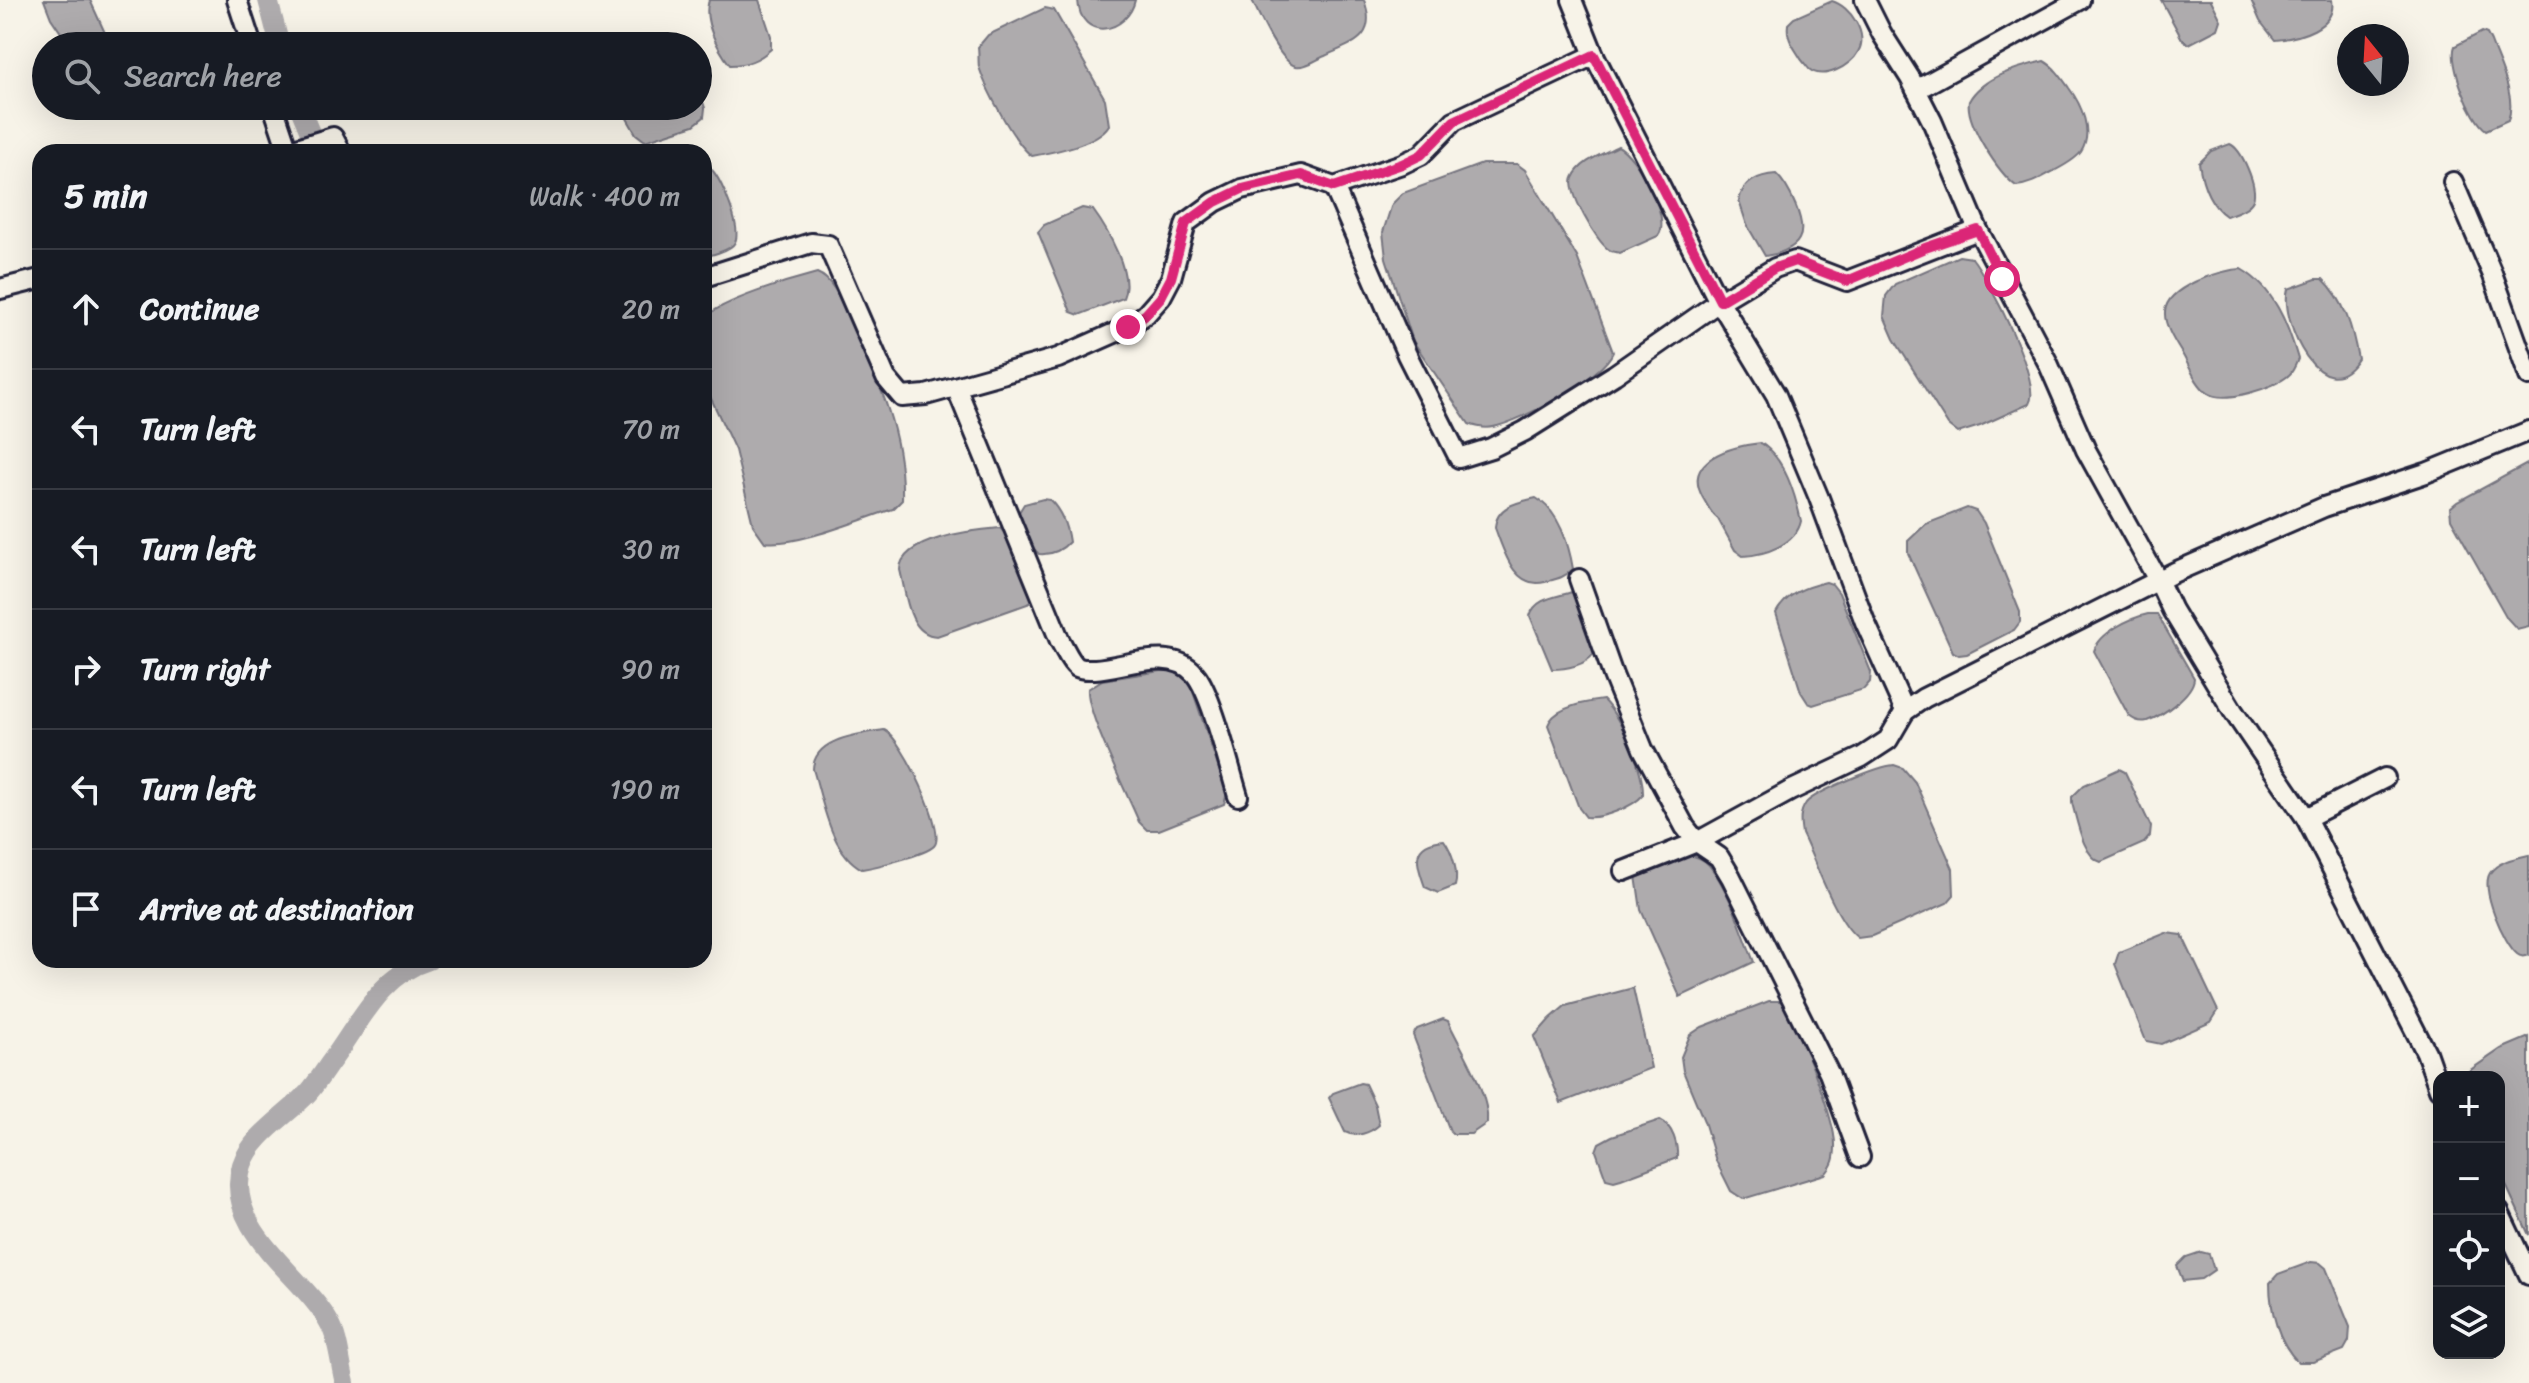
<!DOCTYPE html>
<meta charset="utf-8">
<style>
:root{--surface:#171b24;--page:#242831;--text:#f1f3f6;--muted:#9ea1a6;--line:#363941}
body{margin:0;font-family:Sriracha,sans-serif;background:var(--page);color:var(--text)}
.controls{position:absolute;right:24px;bottom:24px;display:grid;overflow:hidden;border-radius:16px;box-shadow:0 8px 32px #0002}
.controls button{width:72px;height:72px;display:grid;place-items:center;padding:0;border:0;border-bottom:2px solid var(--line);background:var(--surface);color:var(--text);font:40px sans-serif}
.compass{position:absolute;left:2337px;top:24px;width:72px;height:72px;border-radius:50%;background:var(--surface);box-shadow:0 8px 32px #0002;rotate:342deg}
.stop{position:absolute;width:24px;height:24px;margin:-18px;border:6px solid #db2777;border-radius:50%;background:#fff}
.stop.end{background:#db2777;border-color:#fff;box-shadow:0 2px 8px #0008}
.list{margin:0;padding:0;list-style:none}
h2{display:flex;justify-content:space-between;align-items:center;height:104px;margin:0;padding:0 32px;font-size:34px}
h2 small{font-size:26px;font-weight:400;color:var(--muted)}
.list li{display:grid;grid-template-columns:52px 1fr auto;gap:24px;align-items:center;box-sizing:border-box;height:120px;padding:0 32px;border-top:2px solid var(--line)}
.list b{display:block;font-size:30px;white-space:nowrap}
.list em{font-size:26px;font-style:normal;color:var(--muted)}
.icon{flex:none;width:44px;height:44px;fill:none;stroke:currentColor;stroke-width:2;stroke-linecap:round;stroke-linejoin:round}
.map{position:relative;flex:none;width:2529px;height:1383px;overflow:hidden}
.search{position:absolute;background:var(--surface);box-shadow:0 8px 32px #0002;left:32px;top:32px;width:680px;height:88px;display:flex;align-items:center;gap:20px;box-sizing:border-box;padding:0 28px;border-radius:44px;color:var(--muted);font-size:30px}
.panel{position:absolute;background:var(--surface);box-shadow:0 8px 32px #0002;left:32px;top:144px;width:680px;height:824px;border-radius:24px}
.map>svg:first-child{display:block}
.water{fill:#aeabad;stroke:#76747f;stroke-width:2}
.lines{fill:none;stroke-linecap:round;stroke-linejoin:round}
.canal{stroke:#aeabad;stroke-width:20}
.street-casing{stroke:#22223b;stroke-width:24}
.street{stroke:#f7f3e8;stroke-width:18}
.route{stroke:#db2777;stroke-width:10}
</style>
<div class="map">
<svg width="2529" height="1383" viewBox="0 0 2529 1383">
<rect width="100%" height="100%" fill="#f7f3e8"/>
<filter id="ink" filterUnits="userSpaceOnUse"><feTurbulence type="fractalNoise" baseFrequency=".0125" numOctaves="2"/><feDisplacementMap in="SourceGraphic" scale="16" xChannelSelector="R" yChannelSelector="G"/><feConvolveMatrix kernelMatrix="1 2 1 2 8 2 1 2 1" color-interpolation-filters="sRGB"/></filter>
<g filter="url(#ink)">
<!-- water -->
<g class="water">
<polygon points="44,0 90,0 105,33 104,39 94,46 70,46 51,18"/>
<path d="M 709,0 L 759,0 L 771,36 L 771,49 C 759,60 747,65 730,65 C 718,49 702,21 709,0 Z"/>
<path d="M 1078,0 L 1135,0 C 1128,33 1080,43 1078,0 Z"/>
<path d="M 1252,0 L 1364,0 C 1378,38 1353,43 1325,56 C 1317,59 1305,68 1296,66 C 1280,63 1259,15 1252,0 Z"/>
<polygon points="2161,0 2211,0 2221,20 2218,29 2189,44 2182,39"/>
<path d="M 2251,0 L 2332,0 C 2337,28 2298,38 2275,40 L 2260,21 Z"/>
<path d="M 1832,1 C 1850,6 1869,34 1858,52 C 1851,66 1823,81 1809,69 C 1808,68 1802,60 1801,59 C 1794,47 1786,39 1788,24 L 1794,18 Z"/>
<path d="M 1045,8 L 1054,10 L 1105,99 L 1109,125 C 1097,144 1054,152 1032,156 C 1014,143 986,89 979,67 C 978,61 979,53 978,47 L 988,35 Z"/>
<path d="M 2482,32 L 2487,34 L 2491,42 C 2499,64 2517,97 2508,120 L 2486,130 C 2471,120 2448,63 2455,46 Z"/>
<path d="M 2044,61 C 2055,67 2062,78 2069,88 C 2081,104 2094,132 2081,152 C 2075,160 2060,168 2050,173 C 2039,179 2029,185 2016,186 C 1999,173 1965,123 1969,101 C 1982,77 2019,67 2044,61 Z"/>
<polygon points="698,86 705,108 704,117 694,125 645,141 636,134 620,106 698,106"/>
<path d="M 2230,144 C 2242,149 2258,187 2253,200 C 2249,209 2235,213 2226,216 C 2209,204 2202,183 2199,163 L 2211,151 Z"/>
<path d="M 1618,146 C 1636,155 1673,219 1658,236 L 1620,253 C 1616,252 1611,252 1608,249 C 1597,242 1567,191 1573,178 C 1580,161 1603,154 1618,146 Z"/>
<path d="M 1482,164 L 1517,164 L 1525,170 L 1577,257 L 1613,352 C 1603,377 1521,422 1493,427 C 1484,429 1477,427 1469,424 L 1413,341 L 1386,258 L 1383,232 L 1392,204 L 1403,193 Z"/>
<path d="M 704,169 L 712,170 C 722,180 745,234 733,245 C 726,252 713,254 704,257 Z"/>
<path d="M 1776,174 C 1788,185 1808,224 1799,239 C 1794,249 1776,255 1765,256 L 1747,225 L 1739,201 C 1742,182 1759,175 1776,174 Z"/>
<path d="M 1082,208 L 1093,210 C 1107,229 1134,275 1123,298 L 1079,315 L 1071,312 L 1038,232 L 1044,225 Z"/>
<path d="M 1959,256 L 1972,258 C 1988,278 2043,383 2029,404 L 1980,426 L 1958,433 L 1948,425 L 1894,339 L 1884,316 L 1886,296 L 1895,284 Z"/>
<path d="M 2241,269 C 2274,288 2288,324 2298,359 C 2296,364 2293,372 2289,375 C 2275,388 2224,404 2208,393 C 2197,386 2190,368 2184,357 C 2177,345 2164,327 2165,312 C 2166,287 2220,270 2241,269 Z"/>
<path d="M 817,273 C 835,280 843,306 851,323 C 879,380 904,435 902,500 L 893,509 C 862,519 795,547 765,542 L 753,525 L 735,450 L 708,392 L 704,371 L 704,318 C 723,300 790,280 817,273 Z"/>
<path d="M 2316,279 L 2323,279 C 2345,300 2353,330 2358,359 C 2323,413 2279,322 2288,289 Z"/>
<path d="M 1761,443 C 1785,459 1795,494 1801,521 C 1796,545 1764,555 1743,556 L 1735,550 L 1718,519 C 1711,514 1708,506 1703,498 C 1681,459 1733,446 1761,443 Z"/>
<polygon points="2529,463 2529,626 2517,629 2507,618 2451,519 2450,508 2457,502"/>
<path d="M 1536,498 C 1559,511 1569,545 1573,569 C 1564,578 1556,579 1545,582 C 1514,590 1504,551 1495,528 C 1496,506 1518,502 1536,498 Z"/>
<path d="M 1043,499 L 1050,500 C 1061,511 1067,527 1069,542 C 1061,551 1051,555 1039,554 L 1033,548 L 1019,512 L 1024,504 Z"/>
<polygon points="1967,508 1976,511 1984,523 2020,612 2020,622 2014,630 1967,654 1959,655 1953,652 1908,553 1908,541 1926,524"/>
<path d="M 1000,528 L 1012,541 L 1033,597 L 1033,602 L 937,636 C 908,635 906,593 900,570 C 900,538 975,530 1000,528 Z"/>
<path d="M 1826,582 L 1832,584 L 1839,593 L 1871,672 L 1870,682 L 1864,689 L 1813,705 L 1808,703 L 1801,692 L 1776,613 C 1787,593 1805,587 1826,582 Z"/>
<path d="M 1572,592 L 1581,599 L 1594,653 C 1586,666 1565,669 1552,669 L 1530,616 C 1535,598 1556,597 1572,592 Z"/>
<path d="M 2148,614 L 2157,614 L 2194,678 C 2193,694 2162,716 2147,721 C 2140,723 2134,720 2129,716 L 2094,651 C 2099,633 2130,618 2148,614 Z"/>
<path d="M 1174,669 L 1183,673 L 1190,683 L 1227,793 L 1224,804 L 1159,830 L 1147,830 L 1139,822 C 1128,795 1086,713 1088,689 L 1102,680 Z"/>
<path d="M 1603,700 C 1621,718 1644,769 1643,795 C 1633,807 1602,819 1586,817 L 1579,808 L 1548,725 C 1554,707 1586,702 1603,700 Z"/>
<path d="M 884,730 C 901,736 948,833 934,846 C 925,855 875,867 862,869 C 830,852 823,801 813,769 C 814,738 860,734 884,730 Z"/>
<path d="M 1894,765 L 1903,768 L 1915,782 L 1953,869 L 1954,895 L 1947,903 L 1872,936 L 1858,938 C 1836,922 1815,860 1802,834 C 1800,822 1799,813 1806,803 C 1815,792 1879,766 1894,765 Z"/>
<path d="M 2119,769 L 2125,772 L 2151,827 L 2150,836 L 2144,843 L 2101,862 C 2083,857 2077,820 2072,803 L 2072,797 L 2084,785 Z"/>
<path d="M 1444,840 C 1452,851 1459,873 1455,886 L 1438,893 L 1425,887 C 1416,862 1410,843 1444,840 Z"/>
<path d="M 1687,855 C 1696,856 1703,858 1709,865 C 1729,889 1742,932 1754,962 L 1680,997 L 1641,910 L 1636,876 Z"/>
<path d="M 2529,855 L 2529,955 C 2524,956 2522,958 2517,954 C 2504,943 2480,889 2490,873 C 2498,861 2516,858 2529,855 Z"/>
<polygon points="2166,933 2182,935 2218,1011 2211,1022 2161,1044 2146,1041 2115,964 2119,952"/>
<polygon points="1633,988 1651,1068 1561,1103 1534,1037 1550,1019 1565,1006"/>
<path d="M 1769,1001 L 1782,1001 C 1797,1024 1836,1120 1835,1146 C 1835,1158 1833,1166 1825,1174 L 1743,1199 L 1731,1191 L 1716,1161 L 1704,1121 L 1683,1071 L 1681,1057 L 1690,1035 L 1702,1027 Z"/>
<path d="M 1443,1019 L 1448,1021 C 1461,1049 1490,1093 1487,1123 L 1471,1134 L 1453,1134 L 1450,1131 L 1413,1035 L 1417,1029 Z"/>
<polygon points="2529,1037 2529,1235 2499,1170 2499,1077 2467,1077 2466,1073 2501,1049"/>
<path d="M 1360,1083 L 1365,1084 L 1375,1105 L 1379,1125 C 1370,1133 1356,1138 1345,1132 L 1329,1098 L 1333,1093 Z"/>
<path d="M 1660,1120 C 1673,1126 1678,1145 1677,1158 L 1621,1179 L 1614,1181 L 1606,1179 L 1596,1151 L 1599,1143 L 1612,1136 Z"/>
<polygon points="2201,1252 2209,1254 2214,1270 2201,1279 2183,1281 2177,1266 2186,1257"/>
<path d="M 2311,1262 L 2320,1263 L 2326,1268 L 2350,1327 L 2349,1341 L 2344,1350 L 2313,1362 L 2298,1362 C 2278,1342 2270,1310 2270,1283 L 2278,1274 Z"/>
</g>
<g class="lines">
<!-- canal -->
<g class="canal">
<polyline points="268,0 280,46"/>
<polyline points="299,106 318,152"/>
<path d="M 345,1383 C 340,1365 339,1340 330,1324 C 304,1275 222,1230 242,1165 C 252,1135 288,1115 308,1093 C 316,1084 323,1073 330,1063 C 359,1025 379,975 429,960"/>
</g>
<defs>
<g id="street">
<polyline points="237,0 252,46"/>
<polyline points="1572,0 1594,55 1715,294 1776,395 1819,498 1865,622 1905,711"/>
<polyline points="1865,0 1882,34 1910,78 1932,121 1978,230 2048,363 2086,450 2159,582 2172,610 2233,711 2306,818 2426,1052 2439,1089"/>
<polyline points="1916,90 2080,0"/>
<polyline points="273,106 288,151"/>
<polyline points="284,152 333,137 341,152"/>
<polyline points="2453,182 2492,273 2529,376"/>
<polyline points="1334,187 1407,355 1459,458 1491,448 1525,431 1614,375 1720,301 1775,268 1795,261 1847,281 1978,230"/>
<polyline points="704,277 811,243 828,245 886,378 902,397 926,395 1058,358 1128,327 1146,314 1161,297 1171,278 1186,223 1215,202 1242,189 1301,175 1334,187 1402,164 1421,155 1454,121 1594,55"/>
<polyline points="0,289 40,279"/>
<path d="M 956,387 L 1060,641 C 1065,649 1070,662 1077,667 C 1083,670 1089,669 1095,669 C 1126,667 1171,646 1195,674 C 1212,694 1229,767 1238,796"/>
<polyline points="1579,579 1613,675 1643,749 1685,827 1697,842 1719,857 1731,877 1829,1073 1860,1157"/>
<polyline points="2306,818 2385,778"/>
<polyline points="1624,871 1697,842 1790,791 1862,757 1888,740 1905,711 1924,698 2175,572 2324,507 2426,473 2529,431"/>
<polyline points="2499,1212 2529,1275"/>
</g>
</defs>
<!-- street casing -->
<use href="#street" class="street-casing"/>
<!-- street -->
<use href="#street" class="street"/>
</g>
</g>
<g class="lines" filter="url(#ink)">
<!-- route -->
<polyline class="route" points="1128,327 1146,314 1161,297 1171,278 1186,223 1215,202 1242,189 1301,175 1334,187 1402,164 1421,155 1454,121 1594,55 1720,301 1775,268 1795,261 1847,281 1925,248 1978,230 2002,279"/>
</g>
</svg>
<div class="controls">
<button>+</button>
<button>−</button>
<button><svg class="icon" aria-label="locate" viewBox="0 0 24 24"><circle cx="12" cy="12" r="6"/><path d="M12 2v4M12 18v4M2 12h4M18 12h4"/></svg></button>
<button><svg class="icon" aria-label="layers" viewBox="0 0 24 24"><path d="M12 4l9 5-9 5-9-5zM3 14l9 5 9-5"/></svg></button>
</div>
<svg class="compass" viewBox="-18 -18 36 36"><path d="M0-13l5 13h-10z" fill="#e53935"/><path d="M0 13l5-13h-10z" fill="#9ea1a6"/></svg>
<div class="stop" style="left:2002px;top:279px"></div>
<div class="stop end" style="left:1128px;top:327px"></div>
<div class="search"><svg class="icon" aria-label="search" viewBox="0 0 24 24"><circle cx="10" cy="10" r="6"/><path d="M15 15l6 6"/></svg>Search here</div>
<section class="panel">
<h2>5 min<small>Walk · 400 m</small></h2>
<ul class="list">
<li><svg class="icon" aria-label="ahead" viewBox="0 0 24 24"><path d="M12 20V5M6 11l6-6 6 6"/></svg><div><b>Continue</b></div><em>20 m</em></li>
<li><svg class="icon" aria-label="left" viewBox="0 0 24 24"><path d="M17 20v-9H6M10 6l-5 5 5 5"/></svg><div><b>Turn left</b></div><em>70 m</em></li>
<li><svg class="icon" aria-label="left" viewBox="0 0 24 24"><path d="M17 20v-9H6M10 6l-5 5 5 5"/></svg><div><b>Turn left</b></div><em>30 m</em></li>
<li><svg class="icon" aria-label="right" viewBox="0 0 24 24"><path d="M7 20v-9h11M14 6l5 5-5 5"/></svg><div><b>Turn right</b></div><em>90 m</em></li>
<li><svg class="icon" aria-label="left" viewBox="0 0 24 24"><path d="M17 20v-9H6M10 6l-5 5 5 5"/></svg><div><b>Turn left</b></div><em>190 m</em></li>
<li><svg class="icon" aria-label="arrive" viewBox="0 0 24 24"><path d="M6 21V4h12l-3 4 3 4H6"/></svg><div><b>Arrive at destination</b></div></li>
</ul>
</section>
</div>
